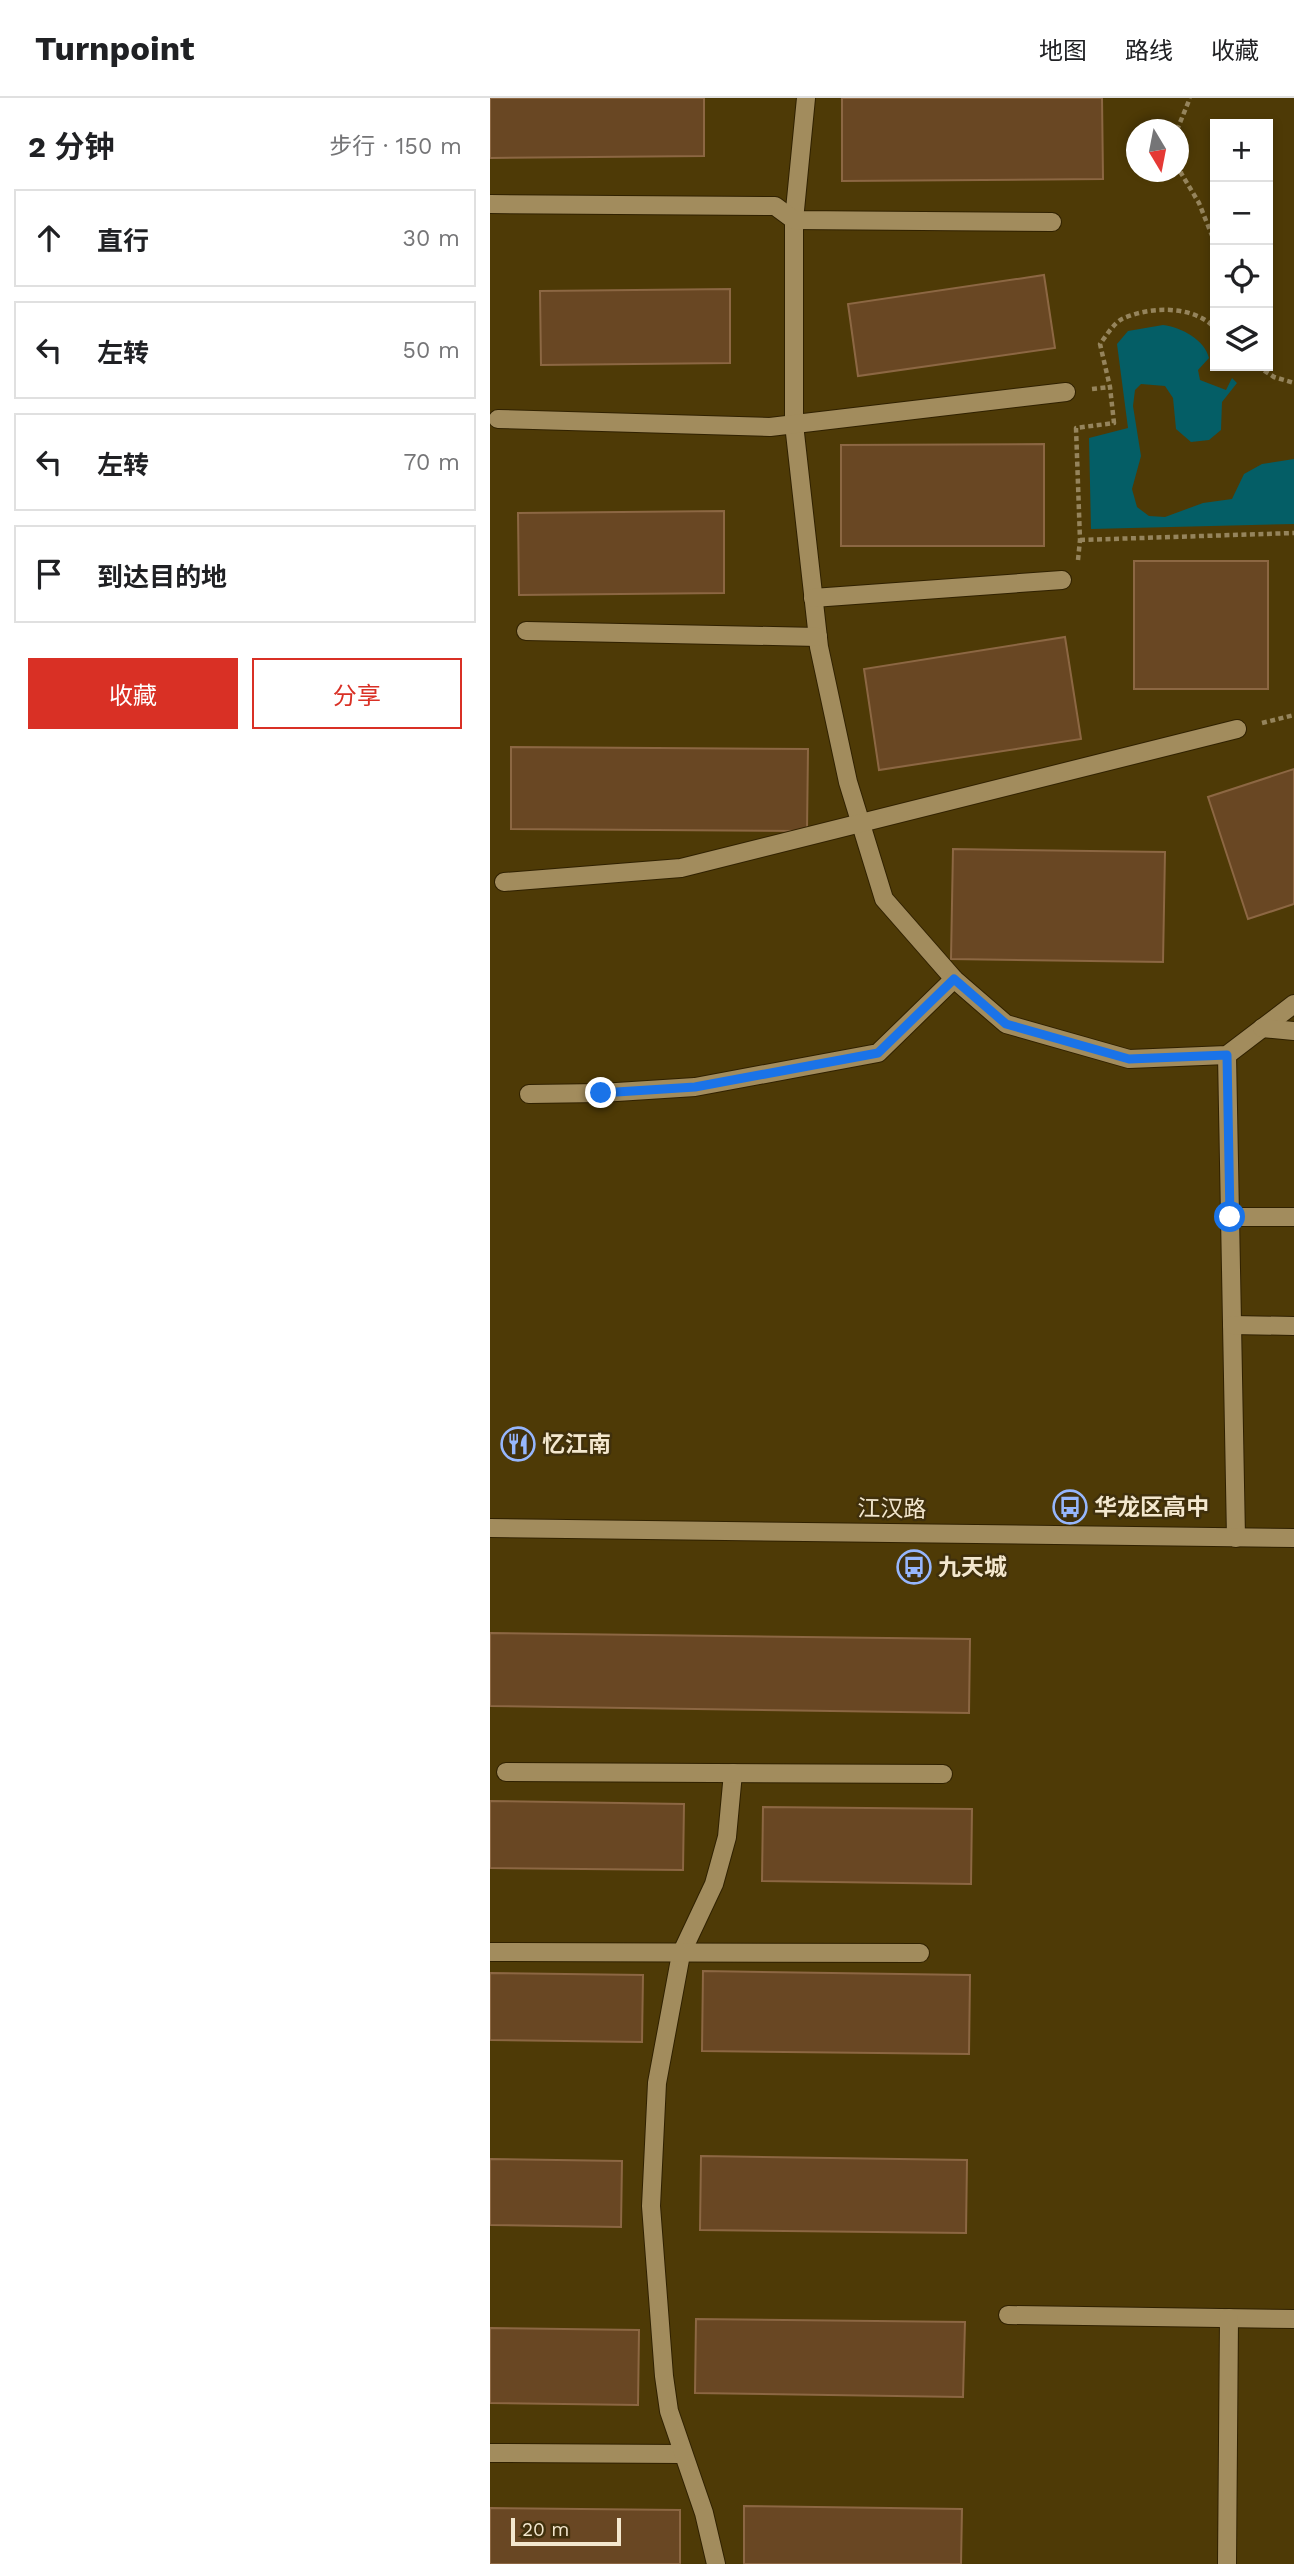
<!DOCTYPE html>
<html lang="zh">
<meta charset="utf-8">
<style>
:root{--surface:#fff;--page:#f2f2f2;--text:#202124;--muted:#757577;--line:#e0e0e0;--accent:#d93025}
body{margin:0;font-family:"Work Sans","Noto Sans SC",sans-serif;background:var(--page);color:var(--text)}
.controls{position:absolute;right:21px;top:21px;display:grid;overflow:hidden;border-radius:0px;box-shadow:0 4px 10px #0003}
.controls button{width:63px;height:63px;display:grid;place-items:center;padding:0;border:0;border-bottom:2px solid var(--line);background:var(--surface);color:var(--text);font:35px sans-serif}
.compass{position:absolute;left:636px;top:21px;width:63px;height:63px;border-radius:50%;background:var(--surface);box-shadow:0 4px 10px #0003;rotate:170deg}
.scale{position:absolute;left:21px;bottom:18px;width:110px;box-sizing:border-box;padding-left:7px;border:4px solid #f3e7ce;border-top:0;font-size:19px;line-height:24px;white-space:nowrap;color:#f3e7ce;-webkit-text-stroke:5px #40300c;paint-order:stroke}
.stop{position:absolute;width:21px;height:21px;margin:-16px;border:5px solid #1a73e8;border-radius:50%;background:#fff}
.stop.end{background:#1a73e8;border-color:#fff;box-shadow:0 2px 7px #0008}
.list{margin:0;padding:0;list-style:none}
h2{display:flex;justify-content:space-between;align-items:center;height:91px;margin:0;padding:0 28px;font-size:30px}
h2 small{font-size:23px;font-weight:400;color:var(--muted)}
.list li{display:grid;grid-template-columns:46px 1fr auto;gap:21px;align-items:center;box-sizing:border-box;height:98px;margin:0 14px 14px;padding:0 14px;border:2px solid var(--line);border-radius:0px}
.list b{display:block;font-size:26px;white-space:nowrap}
.list em{font-size:23px;font-style:normal;color:var(--muted)}
.actions{display:flex;gap:14px;padding:21px 28px}
.actions a{flex:1;padding:16px 0;border:2px solid var(--accent);border-radius:0px;text-align:center;font-size:24px;color:var(--accent)}
.actions .main{background:var(--accent);color:#fff}
.icon{flex:none;width:38px;height:38px;fill:none;stroke:currentColor;stroke-width:2;stroke-linecap:round;stroke-linejoin:round}
.map{position:relative;flex:none;width:804px;height:2466px;overflow:hidden}
header{display:flex;align-items:center;gap:42px;box-sizing:border-box;height:98px;padding:0 35px;background:var(--surface);border-bottom:2px solid var(--line)}
header strong{font-size:33px}
nav{display:flex;gap:38px;margin-inline-start:auto;font-size:24px}
main{display:flex}
aside{flex:1;background:var(--surface)}
.map>svg:first-child{display:block}
.water{fill:#045e66}
.building{fill:#694723;stroke:#8c6743;stroke-width:2}
.lines{fill:none;stroke-linecap:round;stroke-linejoin:round}
.service-casing{stroke:#302100;stroke-width:20}
.minor-casing{stroke:#302100;stroke-width:20}
.tertiary-casing{stroke:#302100;stroke-width:20}
.path{stroke:#95845c;stroke-width:4.5;stroke-dasharray:5 3.5;stroke-linecap:butt}
.service{stroke:#a28c5d;stroke-width:18}
.minor{stroke:#a28c5d;stroke-width:18}
.tertiary{stroke:#a28c5d;stroke-width:18}
.route{stroke:#1a73e8;stroke-width:9}
.labels{text-anchor:middle;dominant-baseline:central;stroke-width:5;stroke-linejoin:round;paint-order:stroke}
.poi-label{font-size:23px;font-weight:bold;fill:#f3e7ce;stroke:#40300c;text-anchor:start}
.street-label{font-size:23px;fill:#f3e7ce;stroke:#40300c}
</style>
<header>
<strong>Turnpoint</strong>
<nav><a>地图</a><a>路线</a><a>收藏</a></nav>
</header>
<main>
<aside>
<h2>2 分钟<small>步行 · 150 m</small></h2>
<ul class="list">
<li><svg class="icon" aria-label="ahead" viewBox="0 0 24 24"><path d="M12 20V5M6 11l6-6 6 6"/></svg><div><b>直行</b></div><em>30 m</em></li>
<li><svg class="icon" aria-label="left" viewBox="0 0 24 24"><path d="M17 20v-9H6M10 6l-5 5 5 5"/></svg><div><b>左转</b></div><em>50 m</em></li>
<li><svg class="icon" aria-label="left" viewBox="0 0 24 24"><path d="M17 20v-9H6M10 6l-5 5 5 5"/></svg><div><b>左转</b></div><em>70 m</em></li>
<li><svg class="icon" aria-label="arrive" viewBox="0 0 24 24"><path d="M6 21V4h12l-3 4 3 4H6"/></svg><div><b>到达目的地</b></div></li>
</ul>
<div class="actions"><a class="main">收藏</a><a>分享</a></div>
</aside>
<div class="map">
<svg width="804" height="2466" viewBox="0 0 804 2466">
<rect width="100%" height="100%" fill="#4e3a06"/>
<!-- water -->
<path class="water" d="M 673,227 C 691,229 715,242 719,260 L 708,272 L 710,282 L 736,292 L 742,280 L 747,285 L 732,304 L 731,332 L 719,342 L 701,344 L 686,331 L 683,300 L 675,288 L 651,286 L 645,292 L 643,308 L 651,358 L 642,391 L 647,409 L 659,418 L 675,419 L 713,405 L 742,401 L 754,376 L 772,366 L 804,361 L 804,426 L 601,431 L 599,340 L 638,330 L 627,246 L 638,233 Z"/>
<!-- building -->
<g class="building">
<polygon points="0,0 214,0 214,58 0,60"/>
<polygon points="352,0 612,0 613,81 352,83"/>
<polygon points="554,177 565,250 368,278 358,206"/>
<polygon points="240,191 240,265 51,267 50,193"/>
<polygon points="554,346 554,448 351,448 351,347"/>
<polygon points="234,413 234,495 29,497 28,415"/>
<rect x="644" y="463" width="134" height="128"/>
<polygon points="575,539 591,641 389,672 374,571"/>
<polygon points="21,649 318,651 317,733 21,731"/>
<polygon points="804,671 804,806 758,821 718,699"/>
<polygon points="463,751 675,754 673,864 461,861"/>
<polygon points="0,1535 480,1541 479,1615 0,1608"/>
<polygon points="0,1703 194,1706 193,1772 0,1770"/>
<polygon points="273,1709 482,1711 481,1786 272,1783"/>
<polygon points="213,1873 480,1877 479,1956 212,1953"/>
<polygon points="0,1875 153,1877 152,1944 0,1942"/>
<polygon points="211,2058 477,2062 476,2135 210,2132"/>
<polygon points="0,2061 132,2063 131,2129 0,2127"/>
<polygon points="206,2221 475,2224 473,2299 205,2295"/>
<polygon points="0,2230 149,2232 148,2307 0,2305"/>
<polygon points="254,2408 472,2411 471,2466 254,2466"/>
<polygon points="0,2410 190,2412 190,2466 0,2466"/>
</g>
<g class="lines">
<defs>
<g id="service">
<polyline points="518,2217 804,2221"/>
<polyline points="0,2355 192,2356"/>
<polyline points="226,2466 214,2415 179,2313 174,2278 161,2108 167,1985 191,1856 224,1786 237,1739 243,1675"/>
<polyline points="737,2466 739,2220"/>
</g>
<g id="minor">
<polyline points="316,0 304,122 304,326 329,549 358,684 394,801 464,881 516,926 639,961 737,957 804,906"/>
<polyline points="0,106 285,108 304,122 562,124"/>
<polyline points="8,321 280,329 576,294"/>
<polyline points="323,500 572,482"/>
<polyline points="36,533 328,539"/>
<polyline points="14,784 191,770 747,631"/>
<polyline points="772,930 804,933"/>
<polyline points="737,957 746,1440"/>
<polyline points="39,996 111,995 205,989 388,955 464,881"/>
<polyline points="740,1119 804,1119"/>
<polyline points="742,1227 804,1228"/>
<polyline points="16,1674 453,1676"/>
<polyline points="0,1854 430,1855"/>
</g>
<polyline id="tertiary" points="0,1430 804,1440"/>
</defs>
<!-- service casing -->
<use href="#service" class="service-casing"/>
<!-- minor casing -->
<use href="#minor" class="minor-casing"/>
<!-- tertiary casing -->
<use href="#tertiary" class="tertiary-casing"/>
<!-- path -->
<g class="path">
<polyline points="687,32 700,0"/>
<polyline points="688,48 691,75 709,105 725,145"/>
<polyline points="767,268 784,279 804,285"/>
<polyline points="602,291 620,289"/>
<polyline points="590,442 804,435"/>
<path d="M 588,462 L 590,442 L 586,330 L 624,325 L 620,289 L 610,246 C 616,238 624,225 632,221 C 660,208 703,207 725,230"/>
<polyline points="772,625 804,617"/>
</g>
<!-- service -->
<use href="#service" class="service"/>
<!-- minor -->
<use href="#minor" class="minor"/>
<!-- tertiary -->
<use href="#tertiary" class="tertiary"/>
</g>
<g class="lines">
<!-- route -->
<polyline class="route" points="111,995 205,989 388,955 464,881 516,926 639,961 737,957 740,1119"/>
</g>
<!-- icons -->
<defs>
<symbol id="restaurant-ring" viewBox="-11 -11 22 22"><circle r="9.5" fill="#40300c" stroke="#96b6fd" stroke-width="1.5"/><path d="M-5-6h1v4h1v-4h1v4h1v-4h1v5L-1.5 .5V6h-2V.5L-5-1ZM5-6V6H3V1.5H1.5Q1.5-4 5-6Z" fill="#96b6fd"/></symbol>
<symbol id="bus-ring" viewBox="-11 -11 22 22"><circle r="9.5" fill="#40300c" stroke="#96b6fd" stroke-width="1.5"/><path d="M-5-6H5V4H4V6H2V4H-2V6H-4V4H-5ZM-3.5-4V0h7V-4ZM-3.5 1.2v1.5H-2V1.2ZM2 1.2v1.5H3.5V1.2Z" fill="#96b6fd"/></symbol>
</defs>
<g fill-rule="evenodd">
<use href="#restaurant-ring" x="9" y="1327" width="38" height="38"/>
<use href="#bus-ring" x="561" y="1390" width="38" height="38"/>
<use href="#bus-ring" x="405" y="1450" width="38" height="38"/>
</g>
<g class="labels">
<!-- poi labels -->
<g class="poi-label">
<text x="52" y="1346">忆江南</text>
<text x="604" y="1409">华龙区高中</text>
<text x="448" y="1469">九天城</text>
</g>
<!-- street labels -->
<g class="street-label">
<text transform="translate(402 1411) rotate(1)">江汉路</text>
</g>
</g>
</svg>
<div class="controls">
<button>+</button>
<button>−</button>
<button><svg class="icon" aria-label="locate" viewBox="0 0 24 24"><circle cx="12" cy="12" r="6"/><path d="M12 2v4M12 18v4M2 12h4M18 12h4"/></svg></button>
<button><svg class="icon" aria-label="layers" viewBox="0 0 24 24"><path d="M12 4l9 5-9 5-9-5zM3 14l9 5 9-5"/></svg></button>
</div>
<svg class="compass" viewBox="-18 -18 36 36"><path d="M0-13l5 13h-10z" fill="#e53935"/><path d="M0 13l5-13h-10z" fill="#757577"/></svg>
<div class="scale">20 m</div>
<div class="stop" style="left:740px;top:1119px"></div>
<div class="stop end" style="left:111px;top:995px"></div>
</div>
</main>
